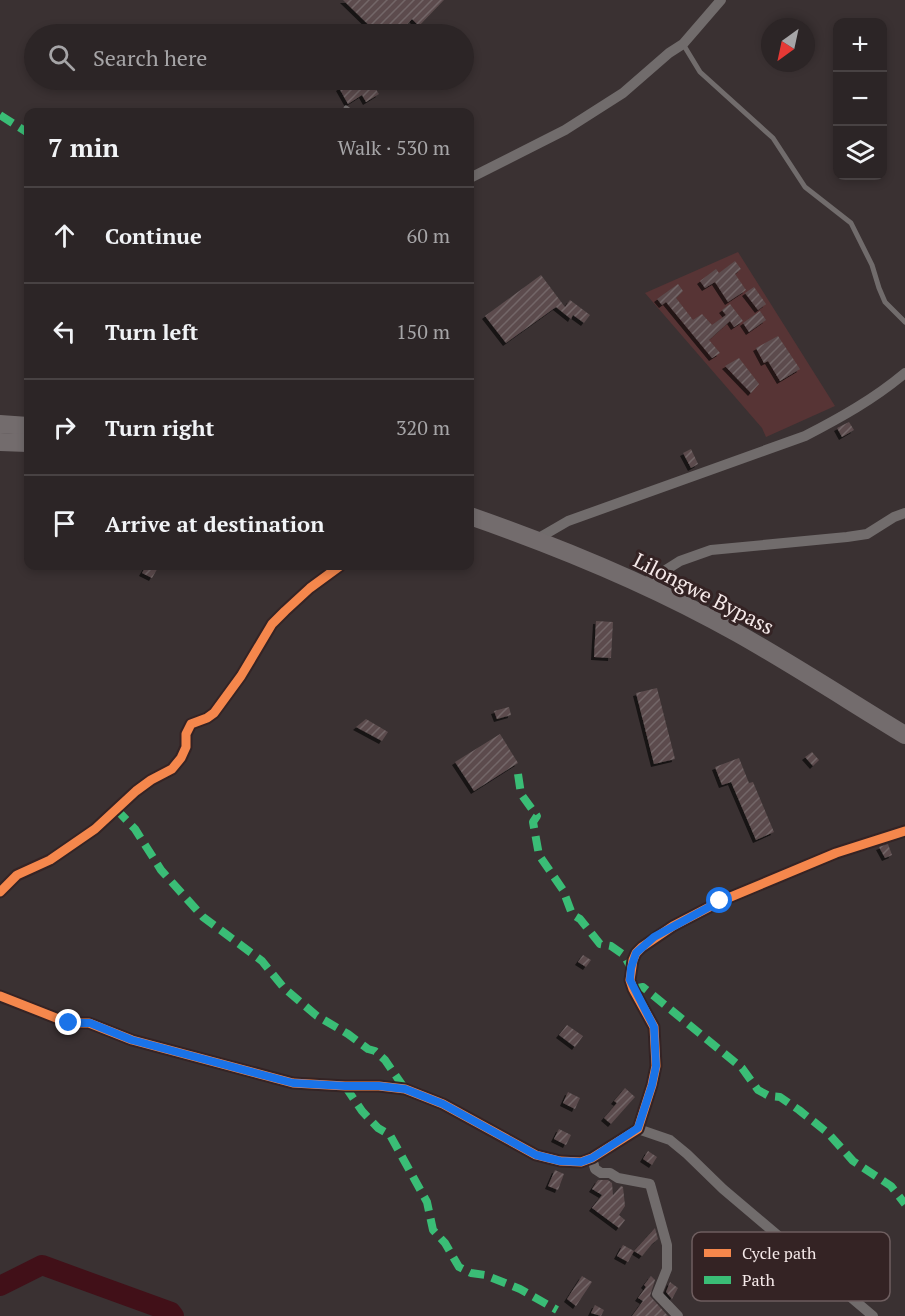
<!DOCTYPE html>
<meta charset="utf-8">
<style>
:root{--surface:#2c2526;--page:#342d2e;--text:#f1f3f6;--muted:#a6a5a7;--line:#484243}
body{margin:0;font-family:"PT Serif",serif;background:var(--page);color:var(--text)}
.controls{position:absolute;right:18px;top:18px;display:grid;overflow:hidden;border-radius:12px;box-shadow:0 3px 9px #0003}
.controls button{width:54px;height:54px;display:grid;place-items:center;padding:0;border:0;border-bottom:2px solid var(--line);background:var(--surface);color:var(--text);font:30px sans-serif}
.compass{position:absolute;left:761px;top:18px;width:54px;height:54px;border-radius:50%;background:var(--surface);box-shadow:0 3px 9px #0003;rotate:213deg}
.stop{position:absolute;width:18px;height:18px;margin:-14px;border:4px solid #1a73e8;border-radius:50%;background:#fff}
.stop.end{background:#1a73e8;border-color:#fff;box-shadow:0 2px 6px #0008}
.list{margin:0;padding:0;list-style:none}
h2{display:flex;justify-content:space-between;align-items:center;height:78px;margin:0;padding:0 24px;font-size:26px}
h2 small{font-size:20px;font-weight:400;color:var(--muted)}
.list li{display:grid;grid-template-columns:39px 1fr auto;gap:18px;align-items:center;box-sizing:border-box;height:96px;padding:0 24px;border-top:2px solid var(--line)}
.list b{display:block;font-size:22px;white-space:nowrap}
.list em{font-size:20px;font-style:normal;color:var(--muted)}
.icon{flex:none;width:33px;height:33px;fill:none;stroke:currentColor;stroke-width:2;stroke-linecap:round;stroke-linejoin:round}
.map{position:relative;flex:none;width:905px;height:1316px;overflow:hidden}
.search{position:absolute;background:var(--surface);box-shadow:0 3px 9px #0003;left:24px;top:24px;width:450px;height:66px;display:flex;align-items:center;gap:15px;box-sizing:border-box;padding:0 21px;border-radius:33px;color:var(--muted);font-size:22px}
.panel{position:absolute;background:var(--surface);box-shadow:0 3px 9px #0003;left:24px;top:108px;width:450px;height:462px;border-radius:12px}
.map>svg:first-child{display:block}
.green{fill:#573435}
.lines{fill:none;stroke-linecap:round;stroke-linejoin:round}
.river{stroke:#411018;stroke-width:20}
.building{fill:url(#building-hatch);filter:url(#shadow)}
.service{stroke:#716c6c;stroke-width:5}
.minor{stroke:#716c6c;stroke-width:10}
.primary{stroke:#736c6d;stroke-width:18}
.quiet{stroke:#3abd76;stroke-width:8;stroke-dasharray:15 8;stroke-linecap:butt}
.cycleway-casing{stroke:#342324;stroke-width:13}
.cycleway{stroke:#f5874c;stroke-width:9}
.route{stroke:#1a73e8;stroke-width:8}
.labels{text-anchor:middle;dominant-baseline:central;stroke-width:6;stroke-linejoin:round;paint-order:stroke}
.street-label{font-size:21px;fill:#f5e9e9;stroke:#342324}
.key{fill:#342324;stroke:#6e5e5f;stroke-width:1.5}
.key-label{font-size:16px;fill:#f5e9e9}
</style>
<div class="map">
<svg width="905" height="1316" viewBox="0 0 905 1316">
<defs>
<pattern id="building-hatch" width="6" height="6" patternUnits="userSpaceOnUse" patternTransform="scale(1.5)"><rect width="6" height="6" fill="#5b4c4d"/><path d="M-1 1l2-2M0 6l6-6M5 7l2-2" fill="none" stroke="#736667"/></pattern>
<filter id="shadow"><feDropShadow dx="-3" dy="3" stdDeviation="0" flood-color="#0009"/></filter>
</defs>
<rect width="100%" height="100%" fill="#3a3132"/>
<!-- green -->
<polygon class="green" points="738,252 835,406 766,437 762,428 645,293"/>
<g class="lines">
<!-- river -->
<polyline class="river" points="0,1286 42,1265 171,1312 174,1316"/>
</g>
<!-- building -->
<g class="building">
<polygon points="343,0 444,0 419,26 412,19 398,34 378,34"/>
<polygon points="352,80 370,80 379,94 366,102 362,95 348,104 339,88"/>
<polygon points="735,261 741,269 735,274 746,290 728,302 715,282 705,288 700,281 716,269 719,273"/>
<polygon points="541,275 565,307 570,300 590,315 584,323 573,315 571,319 556,307 506,343 485,316"/>
<polygon points="678,284 683,291 676,298 693,320 702,314 712,325 726,315 722,310 730,304 743,321 734,327 730,321 709,340 720,353 712,358 666,302 662,305 657,299"/>
<polygon points="754,287 766,304 758,310 745,293"/>
<polygon points="760,311 766,320 749,332 743,323"/>
<polygon points="778,336 800,369 780,381 768,361 764,363 756,348"/>
<polygon points="739,358 759,384 751,393 725,366"/>
<polygon points="849,422 854,430 842,437 837,428"/>
<polygon points="691,449 698,464 691,468 683,453"/>
<polygon points="146,566 159,566 152,578 142,573"/>
<polygon points="596,621 613,622 611,658 594,657"/>
<polygon points="657,688 675,759 654,764 636,693"/>
<polygon points="509,707 511,715 497,719 494,711"/>
<polygon points="366,719 388,732 382,741 356,727"/>
<polygon points="500,734 518,763 474,791 455,762"/>
<polygon points="812,752 819,760 813,766 805,757"/>
<polygon points="739,758 749,783 753,782 774,832 756,840 731,782 722,785 715,767"/>
<polygon points="888,844 892,855 885,858 879,847"/>
<polygon points="583,955 591,960 586,967 578,962"/>
<polygon points="567,1025 583,1036 575,1047 559,1035"/>
<polygon points="625,1088 635,1097 611,1124 604,1118 617,1103 614,1101"/>
<polygon points="568,1092 580,1098 575,1109 563,1103"/>
<polygon points="559,1129 571,1135 566,1145 554,1139"/>
<polygon points="648,1151 657,1157 652,1165 643,1159"/>
<polygon points="555,1170 564,1174 558,1190 548,1186"/>
<polygon points="598,1180 608,1180 612,1183 613,1195 621,1186 623,1187 625,1206 619,1215 625,1220 619,1228 592,1208 602,1195 592,1189"/>
<polygon points="655,1228 658,1239 652,1244 642,1256 634,1251 628,1262 617,1256 623,1245 634,1251"/>
<polygon points="582,1276 592,1282 576,1306 567,1299"/>
<polygon points="651,1276 655,1280 650,1296 668,1316 632,1316 643,1301 638,1298 646,1287 644,1285"/>
<polygon points="670,1282 678,1288 672,1299 666,1292"/>
<polygon points="595,1305 604,1310 601,1316 591,1313"/>
</g>
<g class="lines">
<!-- service -->
<g class="service">
<polyline points="683,44 700,72 773,138 805,187 851,223 872,265 879,288 885,302 905,322"/>
<polyline points="346,108 351,112"/>
</g>
<!-- minor -->
<g class="minor">
<polyline points="470,178 565,130 623,93 669,53 683,44 721,0"/>
<path d="M 537,539 L 568,521 L 805,436 C 840,418 874,399 905,373"/>
<polyline points="642,585 680,561 711,550 847,537 867,534 894,517 905,513"/>
<polyline points="0,892 17,875 50,860 95,829 136,791 151,780 172,769 181,758 186,747 186,734 191,724 207,718 214,713 241,676 272,624 285,611 310,588 340,566"/>
<polyline points="0,996 69,1023 89,1023 132,1040 293,1083 345,1086 379,1086 405,1089 443,1104 536,1155 560,1161 581,1162 592,1158 638,1129 652,1085 656,1066 654,1027 633,989 630,980 633,960 636,953 642,947 673,926 721,901 836,853 905,831"/>
<polyline points="638,1129 670,1140 687,1154 723,1189 873,1316"/>
<polyline points="592,1158 595,1169 601,1173 610,1173 618,1178 650,1184 667,1245 667,1269 657,1294 678,1316"/>
</g>
<!-- primary -->
<g class="primary">
<polyline points="0,424 28,426"/>
<polyline points="0,442 28,443"/>
<path d="M 470,516 C 562,548 652,585 737,633 C 794,665 849,701 905,735"/>
</g>
<!-- quiet -->
<g class="quiet">
<polyline points="0,115 28,133"/>
<polyline points="518,774 521,794 537,816 533,822 539,855 563,890 572,914 580,919 600,944 611,946 624,955 631,968"/>
<polyline points="116,809 135,829 161,870 203,917 262,961 284,988 317,1016 348,1034 368,1049 375,1051 385,1060 405,1089"/>
<polyline points="633,989 643,987 742,1068 758,1090 769,1096 780,1097 799,1110 828,1133 853,1161 891,1186 905,1204"/>
<polyline points="345,1086 362,1111 378,1128 390,1135 427,1202 433,1230 445,1243 459,1267 471,1273 485,1275 520,1289 557,1310"/>
</g>
<defs>
<g id="cycleway">
<polyline points="0,892 17,875 50,860 95,829 136,791 151,780 172,769 181,758 186,747 186,734 191,724 207,718 214,713 241,676 272,624 285,611 310,588 340,566"/>
<polyline points="0,996 69,1023 89,1023 132,1040 293,1083 345,1086 379,1086 405,1089 443,1104 536,1155 560,1161 581,1162 592,1158 638,1129 652,1085 656,1066 654,1027 633,989 630,980 633,960 636,953 642,947 673,926 721,901 836,853 905,831"/>
</g>
</defs>
<!-- cycleway casing -->
<use href="#cycleway" class="cycleway-casing"/>
<!-- cycleway -->
<use href="#cycleway" class="cycleway"/>
</g>
<g class="lines">
<!-- route -->
<polyline class="route" points="69,1023 90,1023 132,1040 293,1083 345,1086 379,1086 405,1089 443,1104 536,1155 560,1161 581,1162 592,1158 638,1128 652,1085 656,1066 654,1027 630,980 631,968 636,953 654,937 720,901"/>
</g>
<g class="labels">
<!-- street labels -->
<g class="street-label">
<text transform="translate(704 593) rotate(27)">Lilongwe Bypass</text>
</g>
</g>
<!-- legend -->
<rect x="692" y="1232" width="198" height="69" rx="9" class="key"/>
<rect x="704" y="1249" width="27" height="8" fill="#f5874c"/>
<rect x="704" y="1276" width="27" height="8" fill="#3abd76"/>
<g class="key-label">
<text x="742" y="1259">Cycle path</text>
<text x="742" y="1286">Path</text>
</g>
</svg>
<div class="controls">
<button>+</button>
<button>−</button>
<button><svg class="icon" aria-label="layers" viewBox="0 0 24 24"><path d="M12 4l9 5-9 5-9-5zM3 14l9 5 9-5"/></svg></button>
</div>
<svg class="compass" viewBox="-18 -18 36 36"><path d="M0-13l5 13h-10z" fill="#e53935"/><path d="M0 13l5-13h-10z" fill="#a6a5a7"/></svg>
<div class="stop" style="left:720px;top:901px"></div>
<div class="stop end" style="left:69px;top:1023px"></div>
<div class="search"><svg class="icon" aria-label="search" viewBox="0 0 24 24"><circle cx="10" cy="10" r="6"/><path d="M15 15l6 6"/></svg>Search here</div>
<section class="panel">
<h2>7 min<small>Walk · 530 m</small></h2>
<ul class="list">
<li><svg class="icon" aria-label="ahead" viewBox="0 0 24 24"><path d="M12 20V5M6 11l6-6 6 6"/></svg><div><b>Continue</b></div><em>60 m</em></li>
<li><svg class="icon" aria-label="left" viewBox="0 0 24 24"><path d="M17 20v-9H6M10 6l-5 5 5 5"/></svg><div><b>Turn left</b></div><em>150 m</em></li>
<li><svg class="icon" aria-label="right" viewBox="0 0 24 24"><path d="M7 20v-9h11M14 6l5 5-5 5"/></svg><div><b>Turn right</b></div><em>320 m</em></li>
<li><svg class="icon" aria-label="arrive" viewBox="0 0 24 24"><path d="M6 21V4h12l-3 4 3 4H6"/></svg><div><b>Arrive at destination</b></div></li>
</ul>
</section>
</div>
